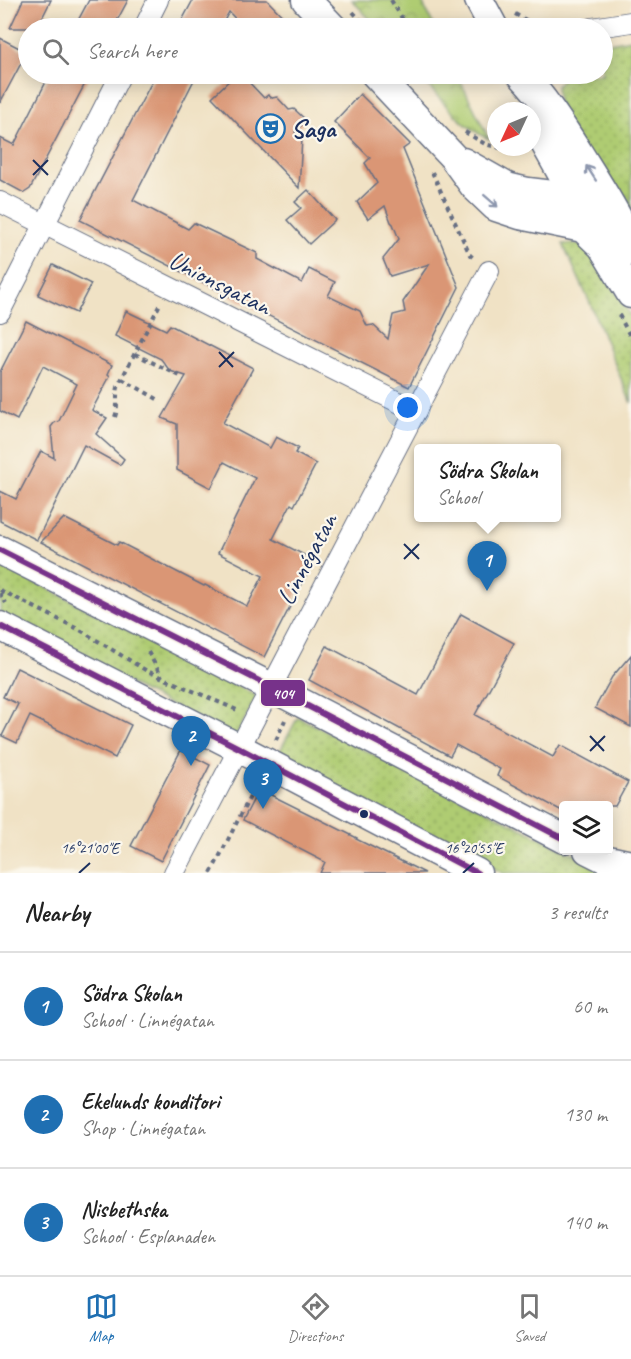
<!DOCTYPE html>
<meta charset="utf-8">
<style>
:root{--surface:#fff;--page:#f6f6f6;--text:#222;--muted:#767676;--line:#e0e0e0;--accent:#1f6fb2}
body{margin:0;font-family:Caveat,sans-serif;background:var(--page);color:var(--text)}
.controls{position:absolute;right:18px;bottom:18px;display:grid;overflow:hidden;border-radius:6px;box-shadow:0 3px 15px #0003}
.controls button{width:54px;height:54px;display:grid;place-items:center;padding:0;border:0;border-bottom:2px solid var(--line);background:var(--surface);color:var(--text);font:30px sans-serif}
.compass{position:absolute;left:487px;top:102px;width:54px;height:54px;border-radius:50%;background:var(--surface);box-shadow:0 3px 15px #0003;rotate:226deg}
.you{position:absolute;left:408px;top:408px;width:21px;height:21px;margin:-15px;border:4px solid #fff;border-radius:50%;background:#1a73e8;box-shadow:0 0 0 9px #1a73e833}
.badge{display:grid;place-items:center;width:39px;height:39px;border-radius:50%;background:var(--accent);color:#fff;font-size:20px;font-weight:700}
.pin{position:absolute;translate:-50% -50px;filter:drop-shadow(0 2px 3px #0008)}
.pin::after{content:'';position:absolute;top:32px;width:21px;height:18px;background:inherit;clip-path:polygon(0 0,100% 0,50% 100%)}
.popup{position:absolute;left:414px;top:444px;width:147px;height:78px;box-sizing:border-box;display:grid;place-content:center;border-radius:6px;background:var(--surface);filter:drop-shadow(0 2px 4px #0005);font-size:20px;white-space:nowrap;color:var(--muted)}
.popup b{font-size:22px;color:var(--text)}
.popup::after{content:'';position:absolute;left:50%;top:100%;margin-left:-12px;border:12px solid transparent;border-top-color:var(--surface)}
.list{margin:0;padding:0;list-style:none}
h2{display:flex;justify-content:space-between;align-items:center;height:78px;margin:0;padding:0 24px;font-size:26px}
h2 small{font-size:20px;font-weight:400;color:var(--muted)}
.list li{display:grid;grid-template-columns:39px 1fr auto;gap:18px;align-items:center;box-sizing:border-box;height:108px;padding:0 24px;border-top:2px solid var(--line)}
.list b{display:block;font-size:22px;white-space:nowrap}
.list p{margin:0;font-size:20px;white-space:nowrap;color:var(--muted)}
.list em{font-size:20px;font-style:normal;color:var(--muted)}
.icon{flex:none;width:33px;height:33px;fill:none;stroke:currentColor;stroke-width:2;stroke-linecap:round;stroke-linejoin:round}
.map{position:relative;flex:none;width:631px;height:873px;overflow:hidden}
.search{position:absolute;background:var(--surface);box-shadow:0 3px 15px #0003;left:18px;right:18px;top:18px;height:66px;display:flex;align-items:center;gap:15px;box-sizing:border-box;padding:0 21px;border-radius:33px;color:var(--muted);font-size:22px}
.sheet{height:402px;background:var(--surface)}
nav{display:flex;justify-content:space-around;align-items:center;box-sizing:border-box;height:84px;border-top:2px solid var(--line);background:var(--surface);font-size:16px;color:var(--muted)}
nav a{display:grid;justify-items:center;gap:3px}
nav .on{color:var(--accent)}
.map>svg:first-child{display:block}
.grass{fill:url(#grass-dots);stroke:#657e68;stroke-width:1.5}
.park{fill:url(#park-crowns);stroke:#657e68;stroke-width:1.5}
.building{fill:#da9675}
.lines{fill:none;stroke-linecap:round;stroke-linejoin:round}
.street-casing{stroke:#666e82;stroke-width:22}
.secondary-casing{stroke:#666e82;stroke-width:31}
.path{stroke:#666e82;stroke-width:4;stroke-dasharray:4.5 4.5;stroke-linecap:butt}
.street{stroke:#fff;stroke-width:20}
.secondary{stroke:#fff;stroke-width:28}
.bus-1-casing{stroke:#fbf7ec;stroke-width:10}
.bus-1{stroke:#77328a;stroke-width:6}
.oneway{stroke:#8d97ae}
.ticks{fill:none;stroke:#1b2f5e;stroke-width:2}
.bus-dot{fill:#1b2f5e;stroke:#fbf7ec;stroke-width:2}
.labels{text-anchor:middle;dominant-baseline:central;stroke-width:4.5;stroke-linejoin:round;paint-order:stroke}
.poi-label{font-size:26px;font-weight:bold;fill:#1b2f5e;stroke:#fbf7ec;text-anchor:start}
.street-label{font-size:26px;fill:#1b2f5e;stroke:#fbf7ec}
.ticks-label{font-size:15px;text-anchor:middle;fill:#1b2f5e;stroke:#fbf7ec;stroke-width:4.5;stroke-linejoin:round;paint-order:stroke}
.line-badge{stroke:#fbf7ec;stroke-width:2}
.badge-label{font-size:16px;text-anchor:middle;font-weight:bold;fill:#fff}
</style>
<div class="map">
<svg width="631" height="873" viewBox="0 0 631 873">
<defs>
<pattern id="grass-dots" width="8" height="8" patternUnits="userSpaceOnUse" patternTransform="scale(1.5)"><rect width="8" height="8" fill="#afcc72"/><path d="M2 2h.1M6 6h.1" fill="none" stroke="#8ea661" stroke-width="1.8" stroke-linecap="round"/></pattern>
<pattern id="park-crowns" width="20" height="18" patternUnits="userSpaceOnUse" patternTransform="scale(1.5)"><rect width="20" height="18" fill="#afcc72"/><path d="M2 6a3 3 0 1 1 6 0M12 15a3 3 0 1 1 6 0" fill="none" stroke="#8ea661"/></pattern>
</defs>
<rect width="100%" height="100%" fill="#fbf7ec"/>
<filter id="ink" filterUnits="userSpaceOnUse"><feTurbulence type="fractalNoise" baseFrequency=".0167" numOctaves="2"/><feDisplacementMap in="SourceGraphic" scale="12" xChannelSelector="R" yChannelSelector="G"/><feConvolveMatrix kernelMatrix="1 2 1 2 8 2 1 2 1" color-interpolation-filters="sRGB"/></filter>
<filter id="wash" filterUnits="userSpaceOnUse"><feTurbulence type="fractalNoise" baseFrequency=".008" numOctaves="4" result="noise"/><feDisplacementMap in="SourceGraphic" scale="24" xChannelSelector="R" yChannelSelector="G"/><feGaussianBlur stdDeviation="1.35" result="paint"/><feColorMatrix in="noise" values="0 0 0 0 0 0 0 0 0 0 0 0 0 0 0 0 0 1.4 0 .05"/><feComposite in="paint" operator="in"/></filter>
<g filter="url(#wash)">
<rect width="100%" height="100%" fill="#f0e2c5"/>
<!-- grass -->
<g class="grass">
<polygon points="631,39 631,224 560,113 556,87 566,74 602,74 603,47 610,43"/>
<polygon points="563,244 585,244 631,316 631,403 589,301"/>
<polygon points="0,564 257,696 235,738 0,618"/>
<polygon points="298,717 563,849 611,870 631,873 503,873 275,760"/>
</g>
<!-- park -->
<g class="park">
<polygon points="352,0 421,0 435,28 378,28"/>
<path d="M 418,74 L 457,74 L 489,139 C 460,126 439,97 418,74 Z"/>
</g>
<g id="blocks">
<!-- building -->
<g class="building">
<polygon points="23,0 51,0 37,28 10,28"/>
<polygon points="89,0 128,0 113,28 74,28"/>
<polygon points="193,0 267,0 294,28 244,28 229,12 220,28 178,28"/>
<polygon points="0,38 27,52 0,103"/>
<polygon points="50,74 90,74 30,189 24,193 0,180 0,138 14,145"/>
<polygon points="156,74 197,74 133,200 188,229 194,223 257,253 257,259 302,283 309,269 335,282 328,296 360,311 367,326 373,325 388,339 393,315 405,312 403,302 429,264 390,276 383,259 399,239 393,224 391,222 385,206 368,219 357,202 377,183 365,163 370,158 334,122 360,94 410,144 403,149 459,287 409,387 80,220"/>
<polygon points="236,74 241,74 264,98 268,95 272,98 277,97 289,110 294,109 306,120 295,132 302,139 299,188 212,97"/>
<polygon points="308,190 335,220 309,244 287,220 301,208 295,202"/>
<polygon points="53,265 91,284 76,313 38,295"/>
<polygon points="126,311 166,330 170,325 253,368 223,423 270,448 276,437 298,448 295,453 316,464 294,506 291,504 273,539 314,560 264,657 41,542 64,518 117,545 119,542 204,586 205,585 247,606 263,576 218,553 255,478 224,462 211,488 177,470 177,424 162,418 186,376 170,371 161,359 115,336"/>
<polygon points="26,321 112,365 108,374 110,376 92,410 107,418 96,434 124,459 120,465 84,445 37,540 0,521 0,491 16,499 41,451 54,458 51,427 54,423 59,421 77,384 43,366 17,420 0,411 0,372"/>
<polygon points="461,614 514,643 475,715 553,757 560,745 628,782 615,806 564,806 564,812 497,776 500,769 456,745 450,756 309,680 327,646 418,695"/>
<polygon points="631,655 631,727 595,708 612,677"/>
<polygon points="17,668 131,725 115,758 30,716 17,743 2,736 18,704 3,697"/>
<polygon points="181,750 210,765 161,861 131,846"/>
<polygon points="259,789 357,838 356,839 425,873 320,873 325,862 243,820"/>
</g>
</g>
</g>
<g filter="url(#ink)">
<use href="#blocks" fill-opacity="0" stroke="#666e82" stroke-width="1.5"/>
<g class="lines">
<defs>
<g id="street">
<polyline points="144,28 158,0"/>
<polyline points="592,28 631,22"/>
<polyline points="0,202 416,411"/>
<polyline points="0,312 121,74"/>
<polyline points="174,873 489,271"/>
</g>
<g id="secondary">
<polyline points="306,0 333,28"/>
<polyline points="479,0 494,28"/>
<polyline points="375,74 453,157 474,186 496,207 520,215 583,228 602,246 631,294"/>
<path d="M 521,74 C 543,97 561,125 578,152 C 593,176 608,199 621,224"/>
<polyline points="532,120 582,210"/>
<polyline points="463,162 507,187 528,192 553,195 576,201 595,208 615,228 631,251"/>
<polyline points="0,550 271,687 564,839"/>
<polyline points="0,626 239,748 477,873"/>
<polyline points="588,850 608,860 631,865"/>
</g>
</defs>
<!-- street casing -->
<use href="#street" class="street-casing"/>
<!-- secondary casing -->
<use href="#secondary" class="secondary-casing"/>
<!-- path -->
<g class="path">
<polyline points="391,0 408,28"/>
<polyline points="353,12 368,28"/>
<polyline points="515,14 526,20 530,28"/>
<polyline points="418,74 420,84"/>
<polyline points="557,74 563,83"/>
<polyline points="465,132 485,144 496,147"/>
<polyline points="497,147 507,150 522,150"/>
<polyline points="432,172 470,255 475,259"/>
<polyline points="619,315 631,338"/>
<polyline points="135,354 180,376"/>
<polyline points="122,379 161,401"/>
<path d="M 115,417 C 119,406 115,395 119,384 L 161,302"/>
<polyline points="0,590 80,630 147,671 237,710"/>
<polyline points="0,593 6,603"/>
<polyline points="148,652 162,677"/>
<polyline points="276,740 285,720"/>
<polyline points="211,873 257,783"/>
</g>
<!-- street -->
<use href="#street" class="street"/>
<!-- secondary -->
<use href="#secondary" class="secondary"/>
<defs>
<g id="bus-1">
<polyline points="0,550 271,687 564,839"/>
<polyline points="0,626 239,748 477,873"/>
</g>
</defs>
<!-- bus-1 casing -->
<use href="#bus-1" class="bus-1-casing"/>
<!-- bus-1 -->
<use href="#bus-1" class="bus-1"/>
</g>
<!-- one-way arrows -->
<defs><path id="oneway-shaft" d="M-6 0H5M1.5-3L5.5 0L1.5 3" fill="none" stroke-width="1.6" stroke-linecap="round" stroke-linejoin="round" transform="scale(1.5)"/></defs>
<g class="oneway">
<use href="#oneway-shaft" transform="translate(591 173) rotate(-123)"/>
<use href="#oneway-shaft" transform="translate(491 201) rotate(41)"/>
</g>
</g>
<!-- ticks -->
<path class="ticks" d="M 33,160 L 48,175M 33,175 L 48,160M 219,352 L 233,367M 219,367 L 234,352M 404,544 L 419,559M 404,559 L 419,544M 590,736 L 604,751M 590,751 L 605,736M 79,873 L 90,863M 463,873 L 474,863"/>
<!-- icons -->
<defs>
<symbol id="theatre-ring" viewBox="-11 -11 22 22"><circle r="9.5" fill="#fbf7ec" stroke="#1f6fb2" stroke-width="1.5"/><path d="M-5-5.5Q0-4 5-5.5V0Q5 5 0 6Q-5 5-5 0ZM-3.3-2.5H-1v1.5H-3.3ZM1-2.5H3.3v1.5H1ZM-2.8 1Q0 5.5 2.8 1Z" fill="#1f6fb2"/></symbol>
</defs>
<g fill-rule="evenodd">
<use href="#theatre-ring" x="254" y="112" width="33" height="33"/>
</g>
<!-- markers -->
<circle class="bus-dot" cx="364" cy="814" r="5"/>
<g class="labels">
<!-- poi labels -->
<g class="poi-label">
<text x="291" y="128">Saga</text>
</g>
<!-- street labels -->
<g class="street-label">
<text transform="translate(220 283) rotate(27)">Unionsgatan</text>
<text transform="translate(307 559) rotate(-62)">Linnégatan</text>
</g>
</g>
<g class="ticks-label">
<text x="90" y="853">16°21'00"E</text>
<text x="474" y="853">16°20'55"E</text>
</g>
<rect class="line-badge" x="260" y="679" width="46" height="28" rx="6" fill="#77328a"/>
<g class="badge-label">
<text x="283" y="699">404</text>
</g>
</svg>
<div class="controls">
<button><svg class="icon" aria-label="layers" viewBox="0 0 24 24"><path d="M12 4l9 5-9 5-9-5zM3 14l9 5 9-5"/></svg></button>
</div>
<svg class="compass" viewBox="-18 -18 36 36"><path d="M0-13l5 13h-10z" fill="#e53935"/><path d="M0 13l5-13h-10z" fill="#767676"/></svg>
<div class="you"></div>
<div class="pin badge" style="left:487px;top:591px">1</div>
<div class="popup"><b>Södra Skolan</b>School</div>
<div class="pin badge" style="left:191px;top:766px">2</div>
<div class="pin badge" style="left:263px;top:809px">3</div>
<div class="search"><svg class="icon" aria-label="search" viewBox="0 0 24 24"><circle cx="10" cy="10" r="6"/><path d="M15 15l6 6"/></svg>Search here</div>
</div>
<section class="sheet">
<h2>Nearby<small>3 results</small></h2>
<ul class="list">
<li><span class="badge">1</span><div><b>Södra Skolan</b><p>School · Linnégatan</p></div><em>60 m</em></li>
<li><span class="badge">2</span><div><b>Ekelunds konditori</b><p>Shop · Linnégatan</p></div><em>130 m</em></li>
<li><span class="badge">3</span><div><b>Nisbethska</b><p>School · Esplanaden</p></div><em>140 m</em></li>
</ul>
</section>
<nav>
<a class="on"><svg class="icon" aria-label="map" viewBox="0 0 24 24"><path d="M3 6l6-2 6 2 6-2v14l-6 2-6-2-6 2zM9 4v14M15 6v14"/></svg>Map</a>
<a><svg class="icon" aria-label="directions" viewBox="0 0 24 24"><path d="M12 3l9 9-9 9-9-9zM9 14v-3h6M13 9l2 2-2 2"/></svg>Directions</a>
<a><svg class="icon" aria-label="saved" viewBox="0 0 24 24"><path d="M7 4h10v16l-5-4-5 4z"/></svg>Saved</a>
</nav>
